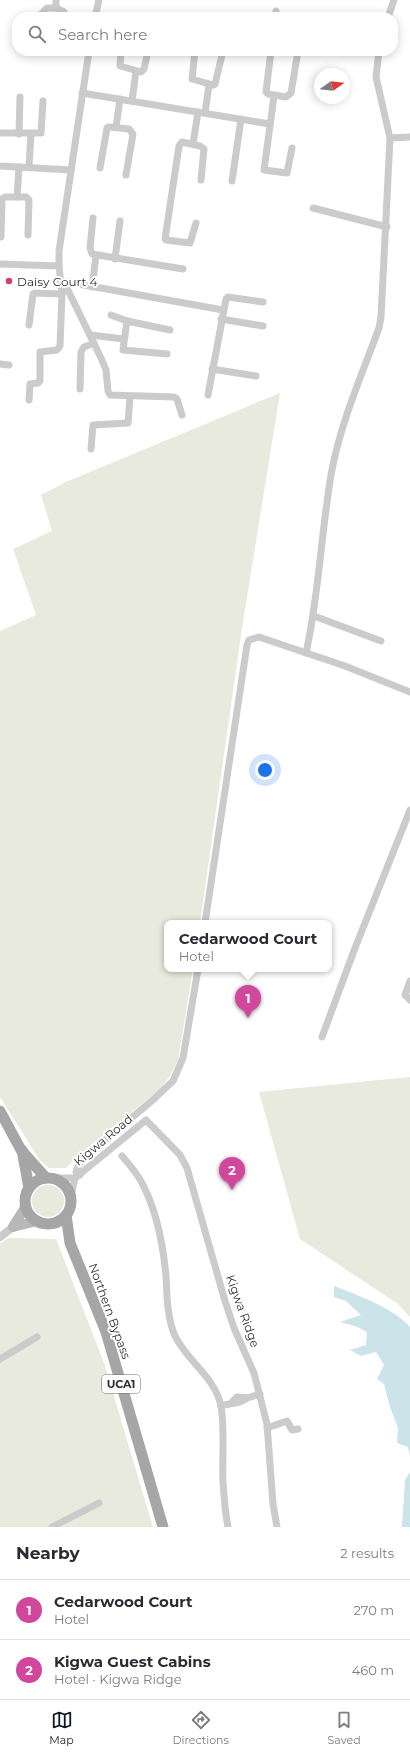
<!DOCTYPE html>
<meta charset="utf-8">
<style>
:root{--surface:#fff;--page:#f7f7f7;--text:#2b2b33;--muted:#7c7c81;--line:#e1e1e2;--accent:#111827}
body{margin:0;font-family:Montserrat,sans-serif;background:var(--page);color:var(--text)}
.compass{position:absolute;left:314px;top:68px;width:36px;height:36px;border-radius:50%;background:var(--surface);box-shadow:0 2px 10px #0003;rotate:75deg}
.you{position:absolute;left:265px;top:770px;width:14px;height:14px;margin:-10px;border:3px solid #fff;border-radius:50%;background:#1a73e8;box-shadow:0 0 0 6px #1a73e833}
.badge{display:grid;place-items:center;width:26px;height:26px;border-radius:50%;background:var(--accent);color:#fff;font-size:13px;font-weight:700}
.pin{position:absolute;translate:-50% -33px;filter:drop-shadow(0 1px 2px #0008)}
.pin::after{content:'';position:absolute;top:21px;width:14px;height:12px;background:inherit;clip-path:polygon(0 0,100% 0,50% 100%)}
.popup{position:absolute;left:164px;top:920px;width:168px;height:52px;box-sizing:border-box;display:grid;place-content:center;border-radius:8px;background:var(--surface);filter:drop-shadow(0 1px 3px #0005);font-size:13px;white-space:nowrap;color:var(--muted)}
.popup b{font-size:15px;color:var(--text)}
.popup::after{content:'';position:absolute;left:50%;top:100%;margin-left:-8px;border:8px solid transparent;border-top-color:var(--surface)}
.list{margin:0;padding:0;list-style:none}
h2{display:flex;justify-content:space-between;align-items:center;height:52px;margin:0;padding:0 16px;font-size:17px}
h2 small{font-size:13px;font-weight:400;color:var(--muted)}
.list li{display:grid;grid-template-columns:26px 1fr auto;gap:12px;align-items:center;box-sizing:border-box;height:60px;padding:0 16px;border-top:1px solid var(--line)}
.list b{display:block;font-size:15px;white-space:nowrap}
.list p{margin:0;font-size:13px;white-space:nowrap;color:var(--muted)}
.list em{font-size:13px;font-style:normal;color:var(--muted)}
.icon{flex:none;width:22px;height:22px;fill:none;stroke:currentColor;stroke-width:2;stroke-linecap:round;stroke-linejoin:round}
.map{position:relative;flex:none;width:410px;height:1527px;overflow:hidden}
.search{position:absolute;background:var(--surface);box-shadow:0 2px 10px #0003;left:12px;right:12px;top:12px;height:44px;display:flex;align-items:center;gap:10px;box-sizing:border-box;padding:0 14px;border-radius:16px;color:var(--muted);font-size:15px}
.sheet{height:172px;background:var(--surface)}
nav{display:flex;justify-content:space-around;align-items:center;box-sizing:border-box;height:56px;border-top:1px solid var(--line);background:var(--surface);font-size:11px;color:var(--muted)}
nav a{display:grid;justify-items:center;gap:2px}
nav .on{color:var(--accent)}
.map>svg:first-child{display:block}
.green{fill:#e7eadc}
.water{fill:#cae4e9}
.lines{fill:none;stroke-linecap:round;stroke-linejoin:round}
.minor{stroke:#cbcbcb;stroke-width:7}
.tertiary{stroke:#cbcbcb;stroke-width:8}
.secondary{stroke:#b8b8b8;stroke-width:10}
.primary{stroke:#a6a6a6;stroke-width:11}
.poi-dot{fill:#da3b69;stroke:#fff;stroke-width:1.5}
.labels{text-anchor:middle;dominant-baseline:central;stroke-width:4;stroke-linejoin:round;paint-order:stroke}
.shield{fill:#fff;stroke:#6d6d6d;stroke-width:1}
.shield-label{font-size:11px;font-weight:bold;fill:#2e2e2e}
.poi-label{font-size:12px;fill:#2e2e2e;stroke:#fff;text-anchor:start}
.street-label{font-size:12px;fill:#2e2e2e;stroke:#fff}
</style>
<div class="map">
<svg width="410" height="1527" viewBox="0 0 410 1527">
<rect width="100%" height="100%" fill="#fff"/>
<!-- green -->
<g class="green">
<polygon points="280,393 242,628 200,923 167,923 167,969 193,969 178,1060 170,1076 160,1089 86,1149 66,1168 49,1168 39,1159 0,1097 0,631 36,615 13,549 52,531 41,495 66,482"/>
<polygon points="410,1077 410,1317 398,1304 300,1239 259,1092"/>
<circle cx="48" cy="1201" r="16"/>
<polygon points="8,1238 56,1239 104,1363 153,1527 0,1527 0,1244"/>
</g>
<!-- water -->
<g class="water">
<path d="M 334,1286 C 357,1295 394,1308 410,1327 L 410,1456 L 408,1447 L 397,1443 L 398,1428 L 390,1407 L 384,1384 L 377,1379 L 384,1365 L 376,1352 L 361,1356 L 350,1350 L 366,1345 L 367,1332 L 355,1326 L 340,1322 L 361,1315 L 346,1301 L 334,1297 Z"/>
<polygon points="410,1472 410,1527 402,1527 405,1480"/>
</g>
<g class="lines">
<!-- minor -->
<g class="minor">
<polyline points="56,8 56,0"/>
<polyline points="42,17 42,13 47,8 56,8 64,12 65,17"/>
<polyline points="95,17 99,0"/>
<polyline points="276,17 276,11"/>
<polyline points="388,17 394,0"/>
<polyline points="121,51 120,66 141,72 144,69 148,51"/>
<polyline points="195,51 192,79 213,85 215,84 223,51"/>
<polyline points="271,51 266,92 268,94 286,97 291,93 298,51"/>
<polyline points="82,93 270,124"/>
<polyline points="274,96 264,170 287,173 292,148"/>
<polyline points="132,101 136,71"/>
<polyline points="205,113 209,85"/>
<polyline points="116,127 120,99"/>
<polyline points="0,133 41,133 43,101"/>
<polyline points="19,134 20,97"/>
<polyline points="390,138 410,137"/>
<polyline points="193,144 198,112"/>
<polyline points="0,166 71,170"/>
<polyline points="29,167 31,134"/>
<polyline points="100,168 107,128 109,127 129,129 133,134 126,175"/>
<polyline points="232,181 241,119"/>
<polyline points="17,197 19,167"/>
<polyline points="313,208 387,227"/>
<polyline points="93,218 90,248 92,254 183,269"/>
<polyline points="196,223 190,243 166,240 165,239 179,146 182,142 200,146 204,149 201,180"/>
<polyline points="1,237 2,199 5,197 26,197 29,200 28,235"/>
<polyline points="115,259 120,221"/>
<polyline points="0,264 59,266"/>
<polyline points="62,281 223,310"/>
<polyline points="64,282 101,358 106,370 108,391 110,395 174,397 177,399 182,415"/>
<polyline points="92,287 96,256"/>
<polyline points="111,315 127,321 170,330"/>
<polyline points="221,319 263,326"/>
<polyline points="127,321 123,350 167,354"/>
<polyline points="29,325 33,294 35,293 62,294"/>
<polyline points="90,335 124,339"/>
<polyline points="0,364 9,365"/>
<polyline points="212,369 256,376"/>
<polyline points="80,389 81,352 84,347 94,343"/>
<polyline points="208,395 226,299 228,297 263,302"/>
<polyline points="29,400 30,384 38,383 40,381 40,352 57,350 60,346 62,294 59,266 59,251 89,51"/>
<polyline points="91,449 93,425 128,423 130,397"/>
<polyline points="314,616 381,641"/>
<path d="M 306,653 C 319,594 321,534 331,475 C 340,424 361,377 379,328 L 381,317 L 390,138 L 376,77 L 379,51"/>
<polyline points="205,923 247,645 249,640 259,637 345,666 410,692"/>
<polyline points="410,981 405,995 410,1000"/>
<polyline points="322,1037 355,948 410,810"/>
<path d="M 122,1156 C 129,1164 137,1173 142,1183 C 157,1211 163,1244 166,1276 C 167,1295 167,1318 175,1336 C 187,1361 215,1377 221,1406 C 225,1431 222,1457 223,1482 C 224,1497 225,1512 228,1527"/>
<polyline points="80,1175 76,1172 78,1166 84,1158 154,1099 173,1081 183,1058 198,969"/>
<polyline points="49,1178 75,1178"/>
<polyline points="75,1178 146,1120 180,1155 187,1168 225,1301 234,1328 254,1373 267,1424 273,1504 277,1527"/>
<polyline points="71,1196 75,1178"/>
<polyline points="0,1359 37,1337"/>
<polyline points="232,1402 237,1397 247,1398 260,1394"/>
<path d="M 221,1406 C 230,1403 240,1404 247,1398"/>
<polyline points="267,1428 287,1421 292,1430 298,1429"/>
<polyline points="52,1527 99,1503"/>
</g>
<!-- tertiary -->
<polyline class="tertiary" points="0,1237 13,1227"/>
<!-- secondary -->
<g class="secondary">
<polyline points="13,1227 37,1221"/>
<polyline points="13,1227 26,1206"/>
</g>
<!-- primary -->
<g class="primary">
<polyline points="0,1111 21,1150 46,1178"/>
<polyline points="22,1150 29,1188"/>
<circle cx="48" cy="1201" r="23"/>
<polyline points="66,1215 70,1243 106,1332 163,1527"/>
</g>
</g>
<!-- markers -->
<circle class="poi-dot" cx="9" cy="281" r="4"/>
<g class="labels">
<!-- shield labels -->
<rect class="shield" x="102" y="1375" width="38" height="18" rx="3"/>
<g class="shield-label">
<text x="121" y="1384">UCA1</text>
</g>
<!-- poi labels -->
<g class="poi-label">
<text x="17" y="281">Daisy Court 4</text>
</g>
<!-- street labels -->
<g class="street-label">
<text transform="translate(103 1140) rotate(-40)">Kigwa Road</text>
<text transform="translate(110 1311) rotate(70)">Northern Bypass</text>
<text transform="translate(243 1311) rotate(70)">Kigwa Ridge</text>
</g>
</g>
</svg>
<svg class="compass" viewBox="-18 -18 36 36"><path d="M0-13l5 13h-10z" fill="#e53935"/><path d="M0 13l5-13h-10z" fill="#7c7c81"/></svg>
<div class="you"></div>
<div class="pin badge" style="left:248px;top:1018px;background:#d1479c">1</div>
<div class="popup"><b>Cedarwood Court</b>Hotel</div>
<div class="pin badge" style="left:232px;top:1190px;background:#d1479c">2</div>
<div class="search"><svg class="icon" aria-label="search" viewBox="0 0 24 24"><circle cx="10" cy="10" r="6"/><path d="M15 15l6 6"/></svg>Search here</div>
</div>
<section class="sheet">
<h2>Nearby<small>2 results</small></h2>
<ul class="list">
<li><span class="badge" style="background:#d1479c">1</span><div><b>Cedarwood Court</b><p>Hotel</p></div><em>270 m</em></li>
<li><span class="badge" style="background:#d1479c">2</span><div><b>Kigwa Guest Cabins</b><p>Hotel · Kigwa Ridge</p></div><em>460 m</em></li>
</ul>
</section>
<nav>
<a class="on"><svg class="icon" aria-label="map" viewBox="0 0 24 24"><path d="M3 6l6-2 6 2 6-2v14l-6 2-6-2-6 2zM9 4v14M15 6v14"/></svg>Map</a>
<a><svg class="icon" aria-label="directions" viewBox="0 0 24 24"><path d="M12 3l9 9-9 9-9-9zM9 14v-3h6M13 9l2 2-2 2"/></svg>Directions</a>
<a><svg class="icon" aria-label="saved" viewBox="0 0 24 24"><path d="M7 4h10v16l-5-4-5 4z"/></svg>Saved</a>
</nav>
